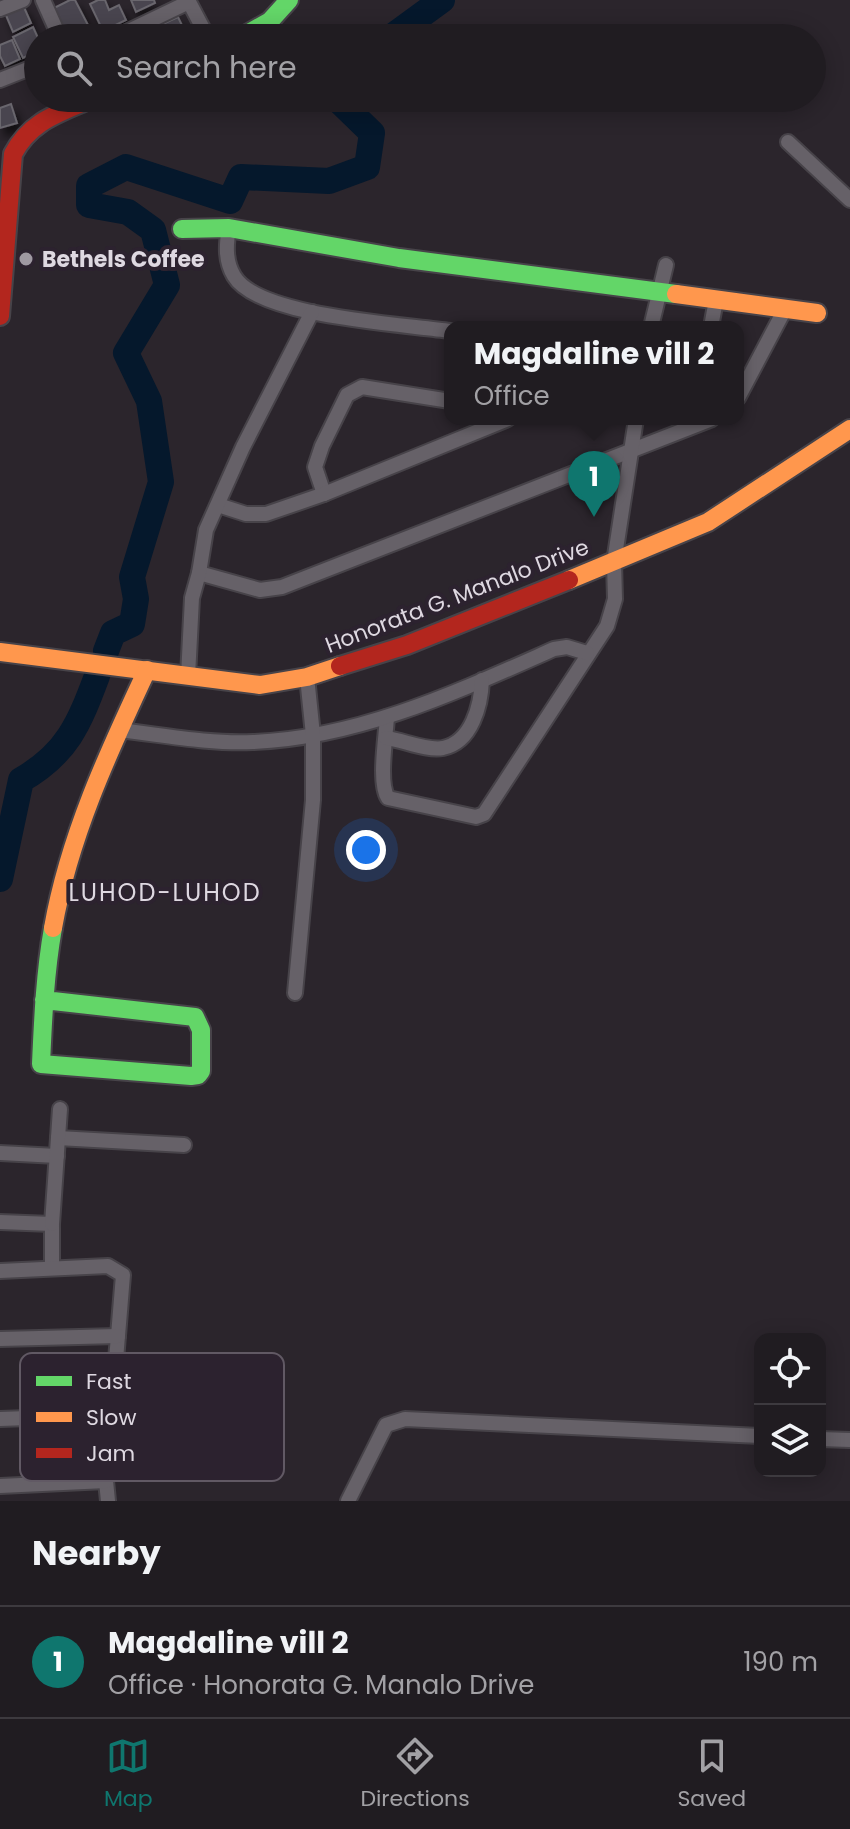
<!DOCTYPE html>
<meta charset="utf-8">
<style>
:root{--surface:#201c21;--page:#28252a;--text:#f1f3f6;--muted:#a2a1a5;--line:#3d3a3f;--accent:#0f766e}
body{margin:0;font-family:Poppins,sans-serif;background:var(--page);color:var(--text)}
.controls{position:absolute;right:24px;bottom:24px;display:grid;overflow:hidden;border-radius:16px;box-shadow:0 4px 20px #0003}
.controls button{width:72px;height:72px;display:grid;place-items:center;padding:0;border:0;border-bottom:2px solid var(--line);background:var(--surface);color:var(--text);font:40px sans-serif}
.you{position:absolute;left:366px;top:850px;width:28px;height:28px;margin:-20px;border:6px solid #fff;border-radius:50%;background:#1a73e8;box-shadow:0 0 0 12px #1a73e833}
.badge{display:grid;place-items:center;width:52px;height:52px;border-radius:50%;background:var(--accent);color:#fff;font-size:26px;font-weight:700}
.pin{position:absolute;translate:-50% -66px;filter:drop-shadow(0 2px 4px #0008)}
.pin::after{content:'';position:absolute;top:42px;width:28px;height:24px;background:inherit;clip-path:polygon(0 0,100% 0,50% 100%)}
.popup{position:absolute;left:444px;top:321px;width:300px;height:104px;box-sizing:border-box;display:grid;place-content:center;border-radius:16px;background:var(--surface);filter:drop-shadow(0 2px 6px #0005);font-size:26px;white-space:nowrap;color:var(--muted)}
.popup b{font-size:30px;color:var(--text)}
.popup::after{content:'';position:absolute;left:50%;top:100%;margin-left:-16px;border:16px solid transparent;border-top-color:var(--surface)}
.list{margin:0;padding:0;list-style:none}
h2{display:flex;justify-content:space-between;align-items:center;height:104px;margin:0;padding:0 32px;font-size:34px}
h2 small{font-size:26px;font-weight:400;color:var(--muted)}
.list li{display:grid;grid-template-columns:52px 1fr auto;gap:24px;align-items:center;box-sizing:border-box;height:112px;padding:0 32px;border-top:2px solid var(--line)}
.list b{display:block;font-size:30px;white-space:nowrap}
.list p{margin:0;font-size:26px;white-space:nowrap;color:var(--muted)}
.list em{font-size:26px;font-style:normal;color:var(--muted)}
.icon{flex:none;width:44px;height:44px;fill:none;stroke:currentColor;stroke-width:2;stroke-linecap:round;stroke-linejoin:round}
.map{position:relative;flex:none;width:850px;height:1501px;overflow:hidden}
.search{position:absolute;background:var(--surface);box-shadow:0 4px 20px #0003;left:24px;right:24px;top:24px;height:88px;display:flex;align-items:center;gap:20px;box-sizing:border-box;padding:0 28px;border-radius:44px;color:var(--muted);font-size:30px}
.sheet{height:216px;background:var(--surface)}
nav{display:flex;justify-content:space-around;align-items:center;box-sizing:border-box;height:112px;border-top:2px solid var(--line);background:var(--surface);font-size:22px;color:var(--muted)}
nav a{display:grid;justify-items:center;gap:4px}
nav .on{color:var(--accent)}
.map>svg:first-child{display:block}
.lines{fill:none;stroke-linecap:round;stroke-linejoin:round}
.river{stroke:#05182c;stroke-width:26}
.building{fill:#484550;stroke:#69666d;stroke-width:2;filter:url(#shadow)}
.street-casing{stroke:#474349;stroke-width:18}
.fast-casing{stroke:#474349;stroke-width:22}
.slow-casing{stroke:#474349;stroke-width:22}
.jam-casing{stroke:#474349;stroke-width:22}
.street{stroke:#666168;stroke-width:14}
.fast{stroke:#63d668;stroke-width:18}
.slow{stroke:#ff974d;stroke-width:18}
.jam{stroke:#b3261e;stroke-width:18}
.poi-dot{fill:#9f99a2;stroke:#2c222f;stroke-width:3}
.labels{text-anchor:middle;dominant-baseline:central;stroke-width:8;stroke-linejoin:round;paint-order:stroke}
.poi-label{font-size:22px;font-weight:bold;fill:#ded8e1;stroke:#2c222f;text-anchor:start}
.street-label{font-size:22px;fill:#ded8e1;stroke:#2c222f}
.neighbourhood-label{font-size:24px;letter-spacing:2px;fill:#ded8e1;stroke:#2c222f}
.key{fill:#2c222f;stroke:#615964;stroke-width:2}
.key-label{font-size:22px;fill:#ded8e1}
</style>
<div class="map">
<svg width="850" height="1501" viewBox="0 0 850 1501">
<defs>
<filter id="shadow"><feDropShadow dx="5" dy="8" stdDeviation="4" flood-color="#0009"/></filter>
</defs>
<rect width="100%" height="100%" fill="#2b252c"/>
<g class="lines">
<!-- river -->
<g class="river">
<polyline points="390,38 442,0"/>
<polyline points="106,651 113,633 132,624 136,599 132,577 161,482 149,401 126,353 167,285 153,230 128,212 89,205 89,186 126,167 230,201 241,177 329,181 367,167 372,133 336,98"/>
<path d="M 0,879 L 21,780 C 67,754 79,724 97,676"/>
</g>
</g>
<!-- building -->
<g class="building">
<polygon points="70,0 75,0 88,25 65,36 52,9"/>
<polygon points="98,0 105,0 109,10 119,5 126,20 103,31 90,4"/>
<polygon points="131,0 154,0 155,3 136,12"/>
<polygon points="23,5 31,23 13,32 5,13"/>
<polygon points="178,17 188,38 132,38"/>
<polygon points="33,27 38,38 38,51 23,58 13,37"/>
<polygon points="12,40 20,59 5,66 0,56 0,45"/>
<polygon points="11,104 17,123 0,128 0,108"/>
</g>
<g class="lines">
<defs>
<g id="street">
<polyline points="43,0 60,38"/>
<polyline points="188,0 208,38"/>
<polyline points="0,9 23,0"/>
<polyline points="116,37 189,2"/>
<polyline points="0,80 38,65"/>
<polyline points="788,142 850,200"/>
<path d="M 229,228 C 226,245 225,261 234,276 C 258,317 403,324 450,331"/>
<polyline points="651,327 666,265"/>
<polyline points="711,327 716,300"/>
<polyline points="738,398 785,309"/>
<polyline points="324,494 315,467 322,446 347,395 362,387 450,401"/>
<polyline points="218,505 246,514 266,514 324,494 508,419"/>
<polyline points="199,573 260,590 282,587 712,419"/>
<polyline points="188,676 192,598 199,573 206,530 243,447 312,312"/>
<path d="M 387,717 C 386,737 378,783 388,798 L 476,817 L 484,814 L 607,626 L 615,599 L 614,562 L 636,419"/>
<path d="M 119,730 C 163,735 208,744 253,742 C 359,738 459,691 554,649 L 567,647 L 587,653"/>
<path d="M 386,738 C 403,740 426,751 443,748 C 472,742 481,705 482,680"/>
<polyline points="295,993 313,800 313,735 307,677"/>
<polyline points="58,1138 184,1145"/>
<polyline points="0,1153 57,1156"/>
<polyline points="0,1222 52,1224 52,1268"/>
<polyline points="52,1224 60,1109"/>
<polyline points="0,1271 108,1266 123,1275 106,1481 108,1501"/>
<polyline points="0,1339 118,1336"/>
<polyline points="0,1419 113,1415"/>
<polyline points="820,1439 850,1440"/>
<polyline points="0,1486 106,1481"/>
<polyline points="348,1501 386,1425 405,1419 760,1436"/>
</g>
<g id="fast">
<polyline points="240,38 270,21 289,0"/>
<polyline points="182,229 229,228 399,258 676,294"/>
<path d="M 44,1000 L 195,1017 L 201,1030 L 201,1071 L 198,1075 L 191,1076 L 41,1064 C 43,1019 45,973 53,928"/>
</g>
<g id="slow">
<polyline points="676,294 817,313"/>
<polyline points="569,580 708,522 850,429"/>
<polyline points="0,652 260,685 307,677 340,666"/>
<path d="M 53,928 C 69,837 108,753 147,670"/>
</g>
<g id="jam">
<path d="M 0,316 L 13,154 C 31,120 60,113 93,98"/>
<polyline points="340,666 407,645 569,580"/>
</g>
</defs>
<!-- street casing -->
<use href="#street" class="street-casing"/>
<!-- fast casing -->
<use href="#fast" class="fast-casing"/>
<!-- slow casing -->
<use href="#slow" class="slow-casing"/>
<!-- jam casing -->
<use href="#jam" class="jam-casing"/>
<!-- street -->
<use href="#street" class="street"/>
<!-- fast -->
<use href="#fast" class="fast"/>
<!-- slow -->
<use href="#slow" class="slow"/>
<!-- jam -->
<use href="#jam" class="jam"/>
</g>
<!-- markers -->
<circle class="poi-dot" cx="26" cy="259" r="8"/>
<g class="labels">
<!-- poi labels -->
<g class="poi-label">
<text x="42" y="259">Bethels Coffee</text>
</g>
<!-- street labels -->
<g class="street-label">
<text transform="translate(457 596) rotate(-21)">Honorata G. Manalo Drive</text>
</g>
<!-- neighbourhood labels -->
<g class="neighbourhood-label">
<text x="165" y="892">LUHOD-LUHOD</text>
</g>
</g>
<!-- legend -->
<rect x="20" y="1353" width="264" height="128" rx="12" class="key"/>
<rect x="36" y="1376" width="36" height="10" fill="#63d668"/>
<rect x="36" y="1412" width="36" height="10" fill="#ff974d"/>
<rect x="36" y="1448" width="36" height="10" fill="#b3261e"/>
<g class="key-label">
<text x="86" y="1389">Fast</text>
<text x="86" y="1425">Slow</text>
<text x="86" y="1461">Jam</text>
</g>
</svg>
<div class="controls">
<button><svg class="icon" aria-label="locate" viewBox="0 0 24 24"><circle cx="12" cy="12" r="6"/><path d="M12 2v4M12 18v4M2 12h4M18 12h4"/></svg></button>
<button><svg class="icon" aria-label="layers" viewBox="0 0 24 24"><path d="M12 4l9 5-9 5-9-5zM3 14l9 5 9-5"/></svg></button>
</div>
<div class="you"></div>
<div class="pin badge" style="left:594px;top:517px">1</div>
<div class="popup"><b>Magdaline vill 2</b>Office</div>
<div class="search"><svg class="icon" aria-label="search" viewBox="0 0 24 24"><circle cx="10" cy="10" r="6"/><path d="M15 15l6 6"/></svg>Search here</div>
</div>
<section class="sheet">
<h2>Nearby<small></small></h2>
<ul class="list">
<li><span class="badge">1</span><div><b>Magdaline vill 2</b><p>Office · Honorata G. Manalo Drive</p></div><em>190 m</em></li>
</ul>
</section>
<nav>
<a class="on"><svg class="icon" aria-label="map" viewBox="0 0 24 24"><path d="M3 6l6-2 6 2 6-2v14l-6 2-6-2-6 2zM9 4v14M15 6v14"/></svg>Map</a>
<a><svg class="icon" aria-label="directions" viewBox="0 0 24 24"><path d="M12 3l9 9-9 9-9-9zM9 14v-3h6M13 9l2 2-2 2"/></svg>Directions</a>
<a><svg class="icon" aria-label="saved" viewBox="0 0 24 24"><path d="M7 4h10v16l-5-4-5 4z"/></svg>Saved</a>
</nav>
